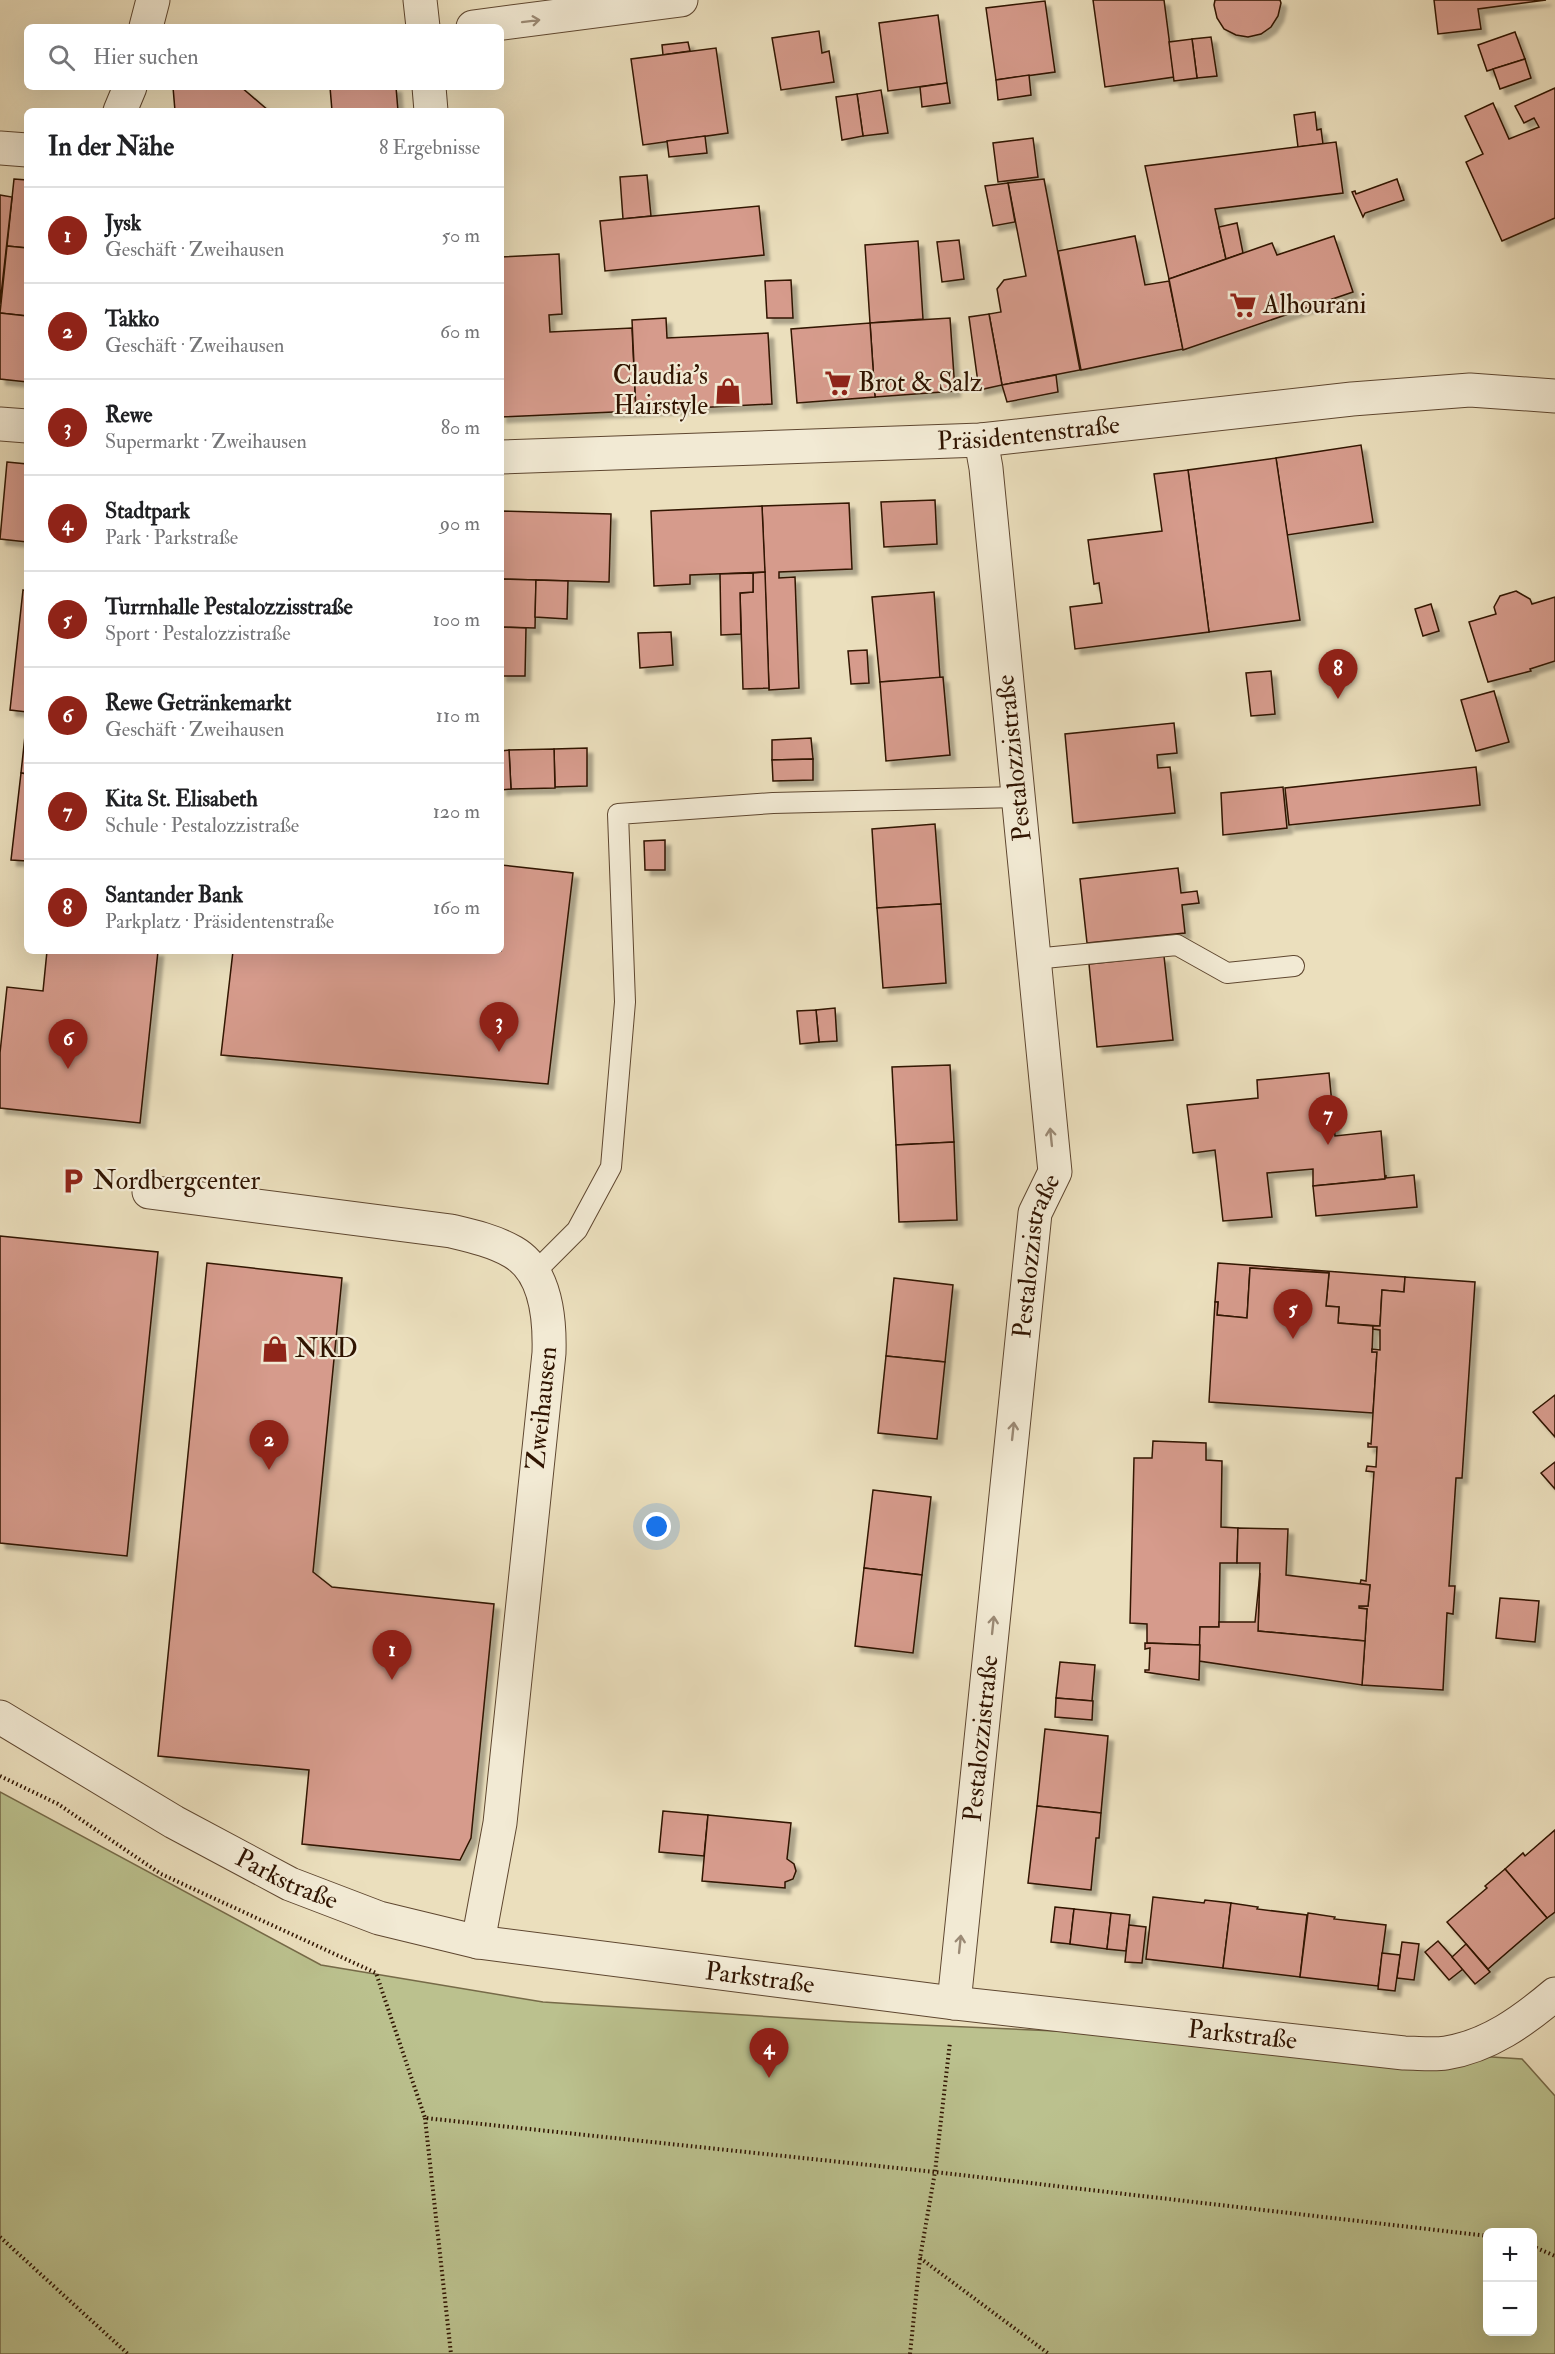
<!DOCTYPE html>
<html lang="de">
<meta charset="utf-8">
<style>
:root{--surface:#fff;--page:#f6f6f6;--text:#202124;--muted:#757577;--line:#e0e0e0;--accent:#8f2418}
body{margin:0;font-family:"IM FELL Double Pica",serif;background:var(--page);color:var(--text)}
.controls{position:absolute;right:18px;bottom:18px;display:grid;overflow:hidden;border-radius:9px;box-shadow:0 6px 24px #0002}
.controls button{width:54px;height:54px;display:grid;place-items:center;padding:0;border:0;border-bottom:2px solid var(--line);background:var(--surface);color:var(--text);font:30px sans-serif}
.you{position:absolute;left:657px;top:1527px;width:21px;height:21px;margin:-15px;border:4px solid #fff;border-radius:50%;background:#1a73e8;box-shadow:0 0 0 9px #1a73e833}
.badge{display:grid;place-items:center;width:39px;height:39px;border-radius:50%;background:var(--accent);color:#fff;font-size:20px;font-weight:700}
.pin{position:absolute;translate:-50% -50px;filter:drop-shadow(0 2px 3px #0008)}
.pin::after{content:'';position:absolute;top:32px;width:21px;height:18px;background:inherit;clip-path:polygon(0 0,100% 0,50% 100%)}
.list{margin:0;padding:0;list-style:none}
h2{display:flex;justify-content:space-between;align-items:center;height:78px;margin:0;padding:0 24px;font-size:26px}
h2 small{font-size:20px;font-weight:400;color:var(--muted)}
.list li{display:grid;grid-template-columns:39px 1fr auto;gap:18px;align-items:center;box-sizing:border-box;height:96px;padding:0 24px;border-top:2px solid var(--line)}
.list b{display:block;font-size:22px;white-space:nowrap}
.list p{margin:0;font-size:20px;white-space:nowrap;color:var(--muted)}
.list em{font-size:20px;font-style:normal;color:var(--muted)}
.icon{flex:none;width:33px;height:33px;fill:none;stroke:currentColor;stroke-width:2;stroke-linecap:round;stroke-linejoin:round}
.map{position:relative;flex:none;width:1555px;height:2354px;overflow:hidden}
.search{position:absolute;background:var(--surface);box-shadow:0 6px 24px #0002;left:24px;top:24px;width:480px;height:66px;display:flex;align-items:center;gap:15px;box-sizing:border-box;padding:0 21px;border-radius:9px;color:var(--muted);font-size:22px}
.panel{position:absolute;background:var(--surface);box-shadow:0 6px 24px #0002;left:24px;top:108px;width:480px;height:846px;border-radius:9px}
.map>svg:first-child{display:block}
.green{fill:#bbc18e;stroke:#766a48;stroke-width:1.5;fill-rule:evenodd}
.building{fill:#d69b8c;stroke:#301401;stroke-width:1.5;filter:url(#shadow)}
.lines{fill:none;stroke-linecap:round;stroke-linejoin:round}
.lane-casing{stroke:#5f4730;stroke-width:22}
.street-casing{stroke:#5f4730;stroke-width:35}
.path{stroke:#301401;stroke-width:4;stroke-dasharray:1.5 3;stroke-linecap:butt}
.lane{stroke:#f2ead4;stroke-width:20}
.street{stroke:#f2ead4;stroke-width:33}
.oneway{stroke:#9b8a75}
.labels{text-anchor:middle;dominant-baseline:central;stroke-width:4.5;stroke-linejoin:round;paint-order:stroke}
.poi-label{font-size:26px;fill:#301401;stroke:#f2ead4;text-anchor:start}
.street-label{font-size:26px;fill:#301401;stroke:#f2ead4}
</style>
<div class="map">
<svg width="1555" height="2354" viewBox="0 0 1555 2354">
<defs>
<filter id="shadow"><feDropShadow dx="5.5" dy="5.5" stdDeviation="1.5" flood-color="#0004"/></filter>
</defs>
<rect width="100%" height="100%" fill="#ebdfbd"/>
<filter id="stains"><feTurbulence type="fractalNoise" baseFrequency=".00333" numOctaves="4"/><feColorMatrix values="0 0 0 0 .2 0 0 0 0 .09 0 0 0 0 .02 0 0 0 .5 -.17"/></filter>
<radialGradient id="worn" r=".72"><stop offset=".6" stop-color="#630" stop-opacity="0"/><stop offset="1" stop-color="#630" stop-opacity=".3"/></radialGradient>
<!-- green -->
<path class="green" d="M 0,1792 L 321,1965 L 543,2002 L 852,2022 L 1191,2037 L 1522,2059 L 1555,2096 L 1555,2354 L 0,2354 ZM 1488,2232 L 1532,2232 L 1532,2332 L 1488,2332 Z"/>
<!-- building -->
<g class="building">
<polygon points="1093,0 1164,0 1174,77 1105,87"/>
<polygon points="1215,0 1280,0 1281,3 1278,16 1271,27 1261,34 1248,37 1236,35 1224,29 1217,18 1214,5"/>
<polygon points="1434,0 1546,0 1478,9 1481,29 1438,34"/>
<polygon points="1045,1 1055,72 996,80 986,8"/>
<polygon points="938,15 947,83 888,91 879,23"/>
<polygon points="819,31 822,53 829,51 834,82 781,90 772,38"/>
<polygon points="1515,32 1525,59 1487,71 1478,45"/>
<polygon points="1211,37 1217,76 1197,78 1192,39"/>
<polygon points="1192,39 1197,78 1174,81 1169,42"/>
<polygon points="688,42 690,51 663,55 662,45"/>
<polygon points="716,48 728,133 643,145 631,59"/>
<polygon points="1525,59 1531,78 1500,89 1493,69"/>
<polygon points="1029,75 1031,95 998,100 996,80"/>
<polygon points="947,83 950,103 922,107 920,87"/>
<polygon points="173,87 241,87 269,111 175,111"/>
<polygon points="330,87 396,87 398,111 332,111"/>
<polygon points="1555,88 1555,218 1502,241 1466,162 1483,154 1465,116 1493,103 1509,139 1539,127 1534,118 1524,123 1515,106"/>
<polygon points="881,90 888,133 863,136 857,94"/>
<polygon points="857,94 863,136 842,140 836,97"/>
<polygon points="1315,112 1317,130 1321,129 1323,144 1298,147 1294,115"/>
<polygon points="705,136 707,153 669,157 667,141"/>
<polygon points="1033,138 1038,177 998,182 993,143"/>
<polygon points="1336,142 1343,193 1215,209 1226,259 1169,279 1145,166"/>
<polygon points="647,175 651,216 623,219 620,177"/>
<polygon points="14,179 27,180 27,248 7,246"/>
<polygon points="1044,179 1080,370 1002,385 989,314 1001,312 997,289 1004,280 1026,276 1008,183"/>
<polygon points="1397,179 1404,200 1365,213 1363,217 1352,192 1355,191 1356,194"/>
<polygon points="1008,183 1015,222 993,226 985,186"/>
<polygon points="0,195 12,197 0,304"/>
<polygon points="759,206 764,255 605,271 600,221"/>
<polygon points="1237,223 1243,253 1226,259 1219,227"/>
<polygon points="1135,236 1145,285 1169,281 1183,349 1081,370 1058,251"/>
<polygon points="1334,236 1353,292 1183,350 1169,279 1272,243 1277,255"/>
<polygon points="959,240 964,279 942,282 937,242"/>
<polygon points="918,241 923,319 870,323 865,245"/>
<polygon points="7,246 27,248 27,316 0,313"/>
<polygon points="559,254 562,314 549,315 550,332 632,328 636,411 501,417 501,257"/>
<polygon points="791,280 793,318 767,318 765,281"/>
<polygon points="0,313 27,316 27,382 0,379"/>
<polygon points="989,314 1002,385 979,390 969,317"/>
<polygon points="666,318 667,338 768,333 772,404 636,411 632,320"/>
<polygon points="950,318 955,391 875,397 870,323"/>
<polygon points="870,323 875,397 797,403 791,329"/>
<polygon points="1056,375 1058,392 1007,402 1002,385"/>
<polygon points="1361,445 1373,522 1287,535 1276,458"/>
<polygon points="1276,458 1300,620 1209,632 1188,470"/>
<polygon points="7,462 27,464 27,542 0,539"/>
<polygon points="1188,470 1209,632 1075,649 1070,607 1102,603 1099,583 1094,584 1088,540 1162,531 1154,474"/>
<polygon points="935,500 937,544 884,547 881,502"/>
<polygon points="849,503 852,569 779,572 779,578 795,577 799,688 769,690 762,506"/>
<polygon points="762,506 765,572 690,575 690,584 654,586 651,511"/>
<polygon points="501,511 611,514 609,582 501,579"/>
<polygon points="765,572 769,688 743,689 740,593 753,592 753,573"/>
<polygon points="753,573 753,592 740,593 741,634 721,635 720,574"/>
<polygon points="501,579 536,580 535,628 501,627"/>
<polygon points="536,580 568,581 567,619 535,617"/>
<polygon points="23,590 27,591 27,712 10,710"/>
<polygon points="1516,591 1530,599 1532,604 1555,597 1555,661 1530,669 1531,671 1488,682 1469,622 1496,614 1494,607 1500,596"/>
<polygon points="934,592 940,678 880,682 872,597"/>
<polygon points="1431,604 1439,631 1423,636 1415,609"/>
<polygon points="501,627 526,628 525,676 501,676"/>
<polygon points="671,632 673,665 640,668 638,633"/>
<polygon points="867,650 869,683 851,684 848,651"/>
<polygon points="1271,671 1275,714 1251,716 1246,673"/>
<polygon points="943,677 950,755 886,761 880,682"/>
<polygon points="1494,691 1509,742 1476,751 1461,700"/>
<polygon points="27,717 27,774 21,773"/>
<polygon points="1174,723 1177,753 1157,755 1158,768 1170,767 1175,813 1073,823 1065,734"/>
<polygon points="811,738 813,759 772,760 772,740"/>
<polygon points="587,748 587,786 555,787 554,749"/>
<polygon points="554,749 555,788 511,789 509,750"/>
<polygon points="509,750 511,789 501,790 501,751"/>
<polygon points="813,759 813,780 773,781 772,760"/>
<polygon points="1476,767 1480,805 1289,825 1285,788"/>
<polygon points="21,773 27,774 27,861 11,860"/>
<polygon points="1283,787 1287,828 1223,835 1221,793"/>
<polygon points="935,824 941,904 877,908 872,829"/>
<polygon points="665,840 665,870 645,870 644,841"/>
<polygon points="501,865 573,873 548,1084 221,1055 233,951 501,951"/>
<polygon points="1178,868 1181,893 1197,891 1199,903 1182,905 1185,933 1087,943 1080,879"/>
<polygon points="941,904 946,983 883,988 877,908"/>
<polygon points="47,951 158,951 140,1123 0,1108 0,1053 7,987 43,991"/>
<polygon points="1164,956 1173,1040 1097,1047 1089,964"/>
<polygon points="835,1008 837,1041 819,1042 816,1010"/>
<polygon points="816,1010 819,1042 800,1044 797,1011"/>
<polygon points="950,1065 954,1142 896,1145 892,1067"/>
<polygon points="1329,1073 1335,1136 1381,1131 1385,1179 1313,1186 1313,1169 1267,1173 1272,1217 1223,1221 1215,1150 1193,1153 1187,1105 1258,1098 1257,1080"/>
<polygon points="954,1142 957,1220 899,1222 896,1145"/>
<polygon points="1386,1175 1386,1178 1414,1175 1417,1207 1316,1216 1313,1186 1385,1179"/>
<polygon points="0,1236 158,1252 127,1556 0,1543"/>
<polygon points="207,1263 342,1278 313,1572 332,1587 494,1604 471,1838 460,1860 302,1844 309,1770 158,1756"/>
<polygon points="1218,1263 1405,1277 1404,1292 1382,1290 1380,1326 1338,1323 1339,1307 1326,1306 1329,1273 1250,1268 1247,1318 1217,1315 1218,1302 1215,1302"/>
<polygon points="1250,1268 1329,1273 1326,1306 1339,1307 1338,1323 1373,1326 1372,1352 1377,1352 1373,1413 1209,1402 1215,1302 1218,1302 1217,1315 1247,1318"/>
<polygon points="1405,1277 1475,1282 1462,1478 1456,1478 1449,1586 1455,1586 1453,1614 1447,1613 1443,1690 1362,1685 1367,1609 1359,1608 1359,1606 1368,1606 1370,1585 1360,1584 1361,1580 1366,1581 1374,1472 1366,1471 1367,1466 1376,1467 1377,1447 1368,1447 1368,1443 1371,1444 1377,1352 1372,1352 1372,1349 1380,1350 1380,1330 1373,1329 1373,1326 1380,1326 1382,1290 1404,1292"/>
<polygon points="894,1278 953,1285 945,1362 886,1356"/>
<polygon points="886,1356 945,1362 937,1439 878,1433"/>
<polygon points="1555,1395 1555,1437 1533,1412"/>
<polygon points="1153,1441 1206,1443 1206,1460 1222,1461 1221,1527 1238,1528 1237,1563 1220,1563 1219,1627 1200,1627 1200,1645 1147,1643 1147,1624 1130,1623 1134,1458 1152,1458"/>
<polygon points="1555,1462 1555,1489 1541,1473"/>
<polygon points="873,1490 931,1497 922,1575 864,1568"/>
<polygon points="1238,1528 1288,1529 1286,1575 1370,1585 1368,1606 1359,1606 1359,1608 1367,1609 1365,1641 1258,1631 1260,1563 1237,1563"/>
<polygon points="864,1568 922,1575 913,1653 855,1646"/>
<polygon points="1260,1573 1258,1631 1365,1641 1362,1685 1199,1661 1200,1627 1219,1627 1219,1622 1255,1622"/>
<polygon points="1500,1598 1539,1601 1535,1642 1496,1638"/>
<polygon points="1145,1643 1200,1645 1199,1680 1145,1672 1145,1670 1149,1670 1150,1648 1145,1649"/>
<polygon points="1060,1662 1095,1665 1092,1701 1056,1698"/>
<polygon points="1056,1698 1093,1701 1092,1720 1055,1717"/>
<polygon points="1045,1729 1108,1736 1101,1813 1037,1806"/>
<polygon points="1037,1806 1101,1813 1099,1838 1096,1838 1091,1890 1028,1883"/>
<polygon points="663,1811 708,1815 704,1856 659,1852"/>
<polygon points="708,1815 791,1823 787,1859 794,1864 796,1871 793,1879 785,1882 785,1888 702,1881"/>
<polygon points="1555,1830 1555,1912 1547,1918 1505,1869 1523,1853 1525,1856"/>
<polygon points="1505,1869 1547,1918 1488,1969 1447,1922 1487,1888 1485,1886"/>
<polygon points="1153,1897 1204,1903 1205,1900 1231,1903 1223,1968 1146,1959"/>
<polygon points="1231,1903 1258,1907 1257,1909 1307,1915 1300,1977 1223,1968"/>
<polygon points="1055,1907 1074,1909 1070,1944 1051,1942"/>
<polygon points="1074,1909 1111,1913 1107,1949 1070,1944"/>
<polygon points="1111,1913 1130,1915 1126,1951 1107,1949"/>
<polygon points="1308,1913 1335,1917 1334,1919 1386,1925 1378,1986 1300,1977"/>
<polygon points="1129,1925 1146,1927 1142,1963 1125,1962"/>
<polygon points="1438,1941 1463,1969 1449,1980 1425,1952"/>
<polygon points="1402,1942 1419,1944 1414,1980 1397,1978"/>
<polygon points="1466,1944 1490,1972 1475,1984 1452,1957"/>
<polygon points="1382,1953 1400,1955 1395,1991 1378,1989"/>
</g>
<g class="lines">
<defs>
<g id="lane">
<polyline points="1034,959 1177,945 1227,973 1294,966"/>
<polyline points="534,1273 577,1230 611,1167 625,1002 618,814 773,803 1019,797"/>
</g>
<g id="street">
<polyline points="420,0 423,27"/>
<polyline points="146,27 153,0"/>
<polyline points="473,27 681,0"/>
<polyline points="429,87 431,111"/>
<polyline points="120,111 130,87"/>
<polyline points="0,148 27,150"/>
<polyline points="0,424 27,426"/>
<path id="s1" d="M 501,457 L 981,440 L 1352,399 L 1470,390 L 1555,396"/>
<path d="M 149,1192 L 451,1231 C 472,1236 494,1241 513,1252 C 546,1271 550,1319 549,1353 L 500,1823 L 478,1942"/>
<path id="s2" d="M 0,1717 L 174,1822 L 290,1884 L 379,1918 L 478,1942 L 954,2003 L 1404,2053 C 1418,2053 1433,2055 1446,2053 C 1489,2046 1523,2021 1555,1994"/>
<path id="s3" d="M 954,2003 L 1035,1213 L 1055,1172 L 986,468 L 981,440"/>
</g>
</defs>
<!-- lane casing -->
<use href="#lane" class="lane-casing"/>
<!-- street casing -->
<use href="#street" class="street-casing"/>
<!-- path -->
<g class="path">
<polyline points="0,1776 58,1804 161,1874 376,1973 425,2118 935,2172 1488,2236"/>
<polyline points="425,2118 451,2354"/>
<polyline points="0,2237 128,2354"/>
<polyline points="1532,2246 1555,2256"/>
<polyline points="920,2258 1049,2354"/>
<polyline points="910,2354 920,2258 935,2172 950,2042"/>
</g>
<!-- lane -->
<use href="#lane" class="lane"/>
<!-- street -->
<use href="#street" class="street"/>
</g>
<!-- one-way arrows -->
<defs><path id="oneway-shaft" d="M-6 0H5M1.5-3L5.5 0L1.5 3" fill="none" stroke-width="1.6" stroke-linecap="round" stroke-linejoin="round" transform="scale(1.5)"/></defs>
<g class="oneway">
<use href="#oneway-shaft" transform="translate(531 21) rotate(-7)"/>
<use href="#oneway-shaft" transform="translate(1051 1137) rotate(-96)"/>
<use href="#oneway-shaft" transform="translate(1013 1431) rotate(-84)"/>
<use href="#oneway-shaft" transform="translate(993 1625) rotate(-84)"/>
<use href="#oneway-shaft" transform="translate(960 1944) rotate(-84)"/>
</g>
<!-- icons -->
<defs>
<symbol id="supermarket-bare" viewBox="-9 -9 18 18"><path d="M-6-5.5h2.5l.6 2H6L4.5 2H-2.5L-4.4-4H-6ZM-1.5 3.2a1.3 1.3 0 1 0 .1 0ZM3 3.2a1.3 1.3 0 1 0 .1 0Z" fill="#8f2418" stroke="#f2ead4" stroke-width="2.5" paint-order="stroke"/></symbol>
<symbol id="shop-bare" viewBox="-9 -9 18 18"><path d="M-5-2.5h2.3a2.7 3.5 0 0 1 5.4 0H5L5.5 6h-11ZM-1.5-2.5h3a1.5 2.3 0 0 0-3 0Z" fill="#8f2418" stroke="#f2ead4" stroke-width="2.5" paint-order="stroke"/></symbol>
<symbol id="parking-bare" viewBox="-9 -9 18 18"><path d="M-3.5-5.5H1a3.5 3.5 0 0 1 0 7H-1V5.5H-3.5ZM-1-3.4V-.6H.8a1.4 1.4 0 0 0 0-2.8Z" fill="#8f2418" stroke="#f2ead4" stroke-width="2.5" paint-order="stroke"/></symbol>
</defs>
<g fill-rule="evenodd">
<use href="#supermarket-bare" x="1224" y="286" width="38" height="38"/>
<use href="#supermarket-bare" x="819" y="364" width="38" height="38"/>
<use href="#shop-bare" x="709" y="372" width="38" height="38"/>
<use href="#parking-bare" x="54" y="1162" width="38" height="38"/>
<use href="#shop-bare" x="256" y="1330" width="38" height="38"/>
</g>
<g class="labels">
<!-- poi labels -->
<g class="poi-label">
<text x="1263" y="305">Alhourani</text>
<text x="708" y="376" text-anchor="end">Claudia's<tspan x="708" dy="30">Hairstyle</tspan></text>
<text x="858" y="383">Brot &amp; Salz</text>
<text x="93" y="1181">Nordbergcenter</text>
<text x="295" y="1349">NKD</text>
</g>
<!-- street labels -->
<g class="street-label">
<text stroke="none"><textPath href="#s1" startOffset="528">Präsidentenstraße</textPath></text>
<text transform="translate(1014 758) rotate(-96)">Pestalozzistraße</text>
<text stroke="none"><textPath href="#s3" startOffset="752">Pestalozzistraße</textPath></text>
<text transform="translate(542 1408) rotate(-84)">Zweihausen</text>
<text stroke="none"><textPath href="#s3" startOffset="266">Pestalozzistraße</textPath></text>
<text stroke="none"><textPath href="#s2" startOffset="330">Parkstraße</textPath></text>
<text stroke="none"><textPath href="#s2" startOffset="816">Parkstraße</textPath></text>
<text stroke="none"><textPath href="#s2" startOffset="1302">Parkstraße</textPath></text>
</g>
</g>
<rect width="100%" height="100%" filter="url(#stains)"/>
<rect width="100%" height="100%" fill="url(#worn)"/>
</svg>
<div class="controls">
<button>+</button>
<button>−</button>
</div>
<div class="you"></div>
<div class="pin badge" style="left:392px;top:1680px">1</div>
<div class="pin badge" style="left:269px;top:1470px">2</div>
<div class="pin badge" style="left:499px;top:1052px">3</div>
<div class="pin badge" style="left:769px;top:2078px">4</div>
<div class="pin badge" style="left:1293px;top:1339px">5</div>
<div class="pin badge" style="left:68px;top:1069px">6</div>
<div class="pin badge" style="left:1328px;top:1145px">7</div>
<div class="pin badge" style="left:1338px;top:699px">8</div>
<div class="search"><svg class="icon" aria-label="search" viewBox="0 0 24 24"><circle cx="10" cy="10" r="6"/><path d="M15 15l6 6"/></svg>Hier suchen</div>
<section class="panel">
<h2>In der Nähe<small>8 Ergebnisse</small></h2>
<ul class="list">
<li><span class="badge">1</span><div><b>Jysk</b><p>Geschäft · Zweihausen</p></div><em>50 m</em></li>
<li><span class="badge">2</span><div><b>Takko</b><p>Geschäft · Zweihausen</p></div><em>60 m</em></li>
<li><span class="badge">3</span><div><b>Rewe</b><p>Supermarkt · Zweihausen</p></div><em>80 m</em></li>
<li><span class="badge">4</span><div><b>Stadtpark</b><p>Park · Parkstraße</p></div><em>90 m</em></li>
<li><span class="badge">5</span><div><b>Turrnhalle Pestalozzisstraße</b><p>Sport · Pestalozzistraße</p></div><em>100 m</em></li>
<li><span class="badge">6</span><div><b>Rewe Getränkemarkt</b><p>Geschäft · Zweihausen</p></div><em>110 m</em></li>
<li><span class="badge">7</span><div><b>Kita St. Elisabeth</b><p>Schule · Pestalozzistraße</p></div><em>120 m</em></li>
<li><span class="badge">8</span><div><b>Santander Bank</b><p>Parkplatz · Präsidentenstraße</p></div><em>160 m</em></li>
</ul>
</section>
</div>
